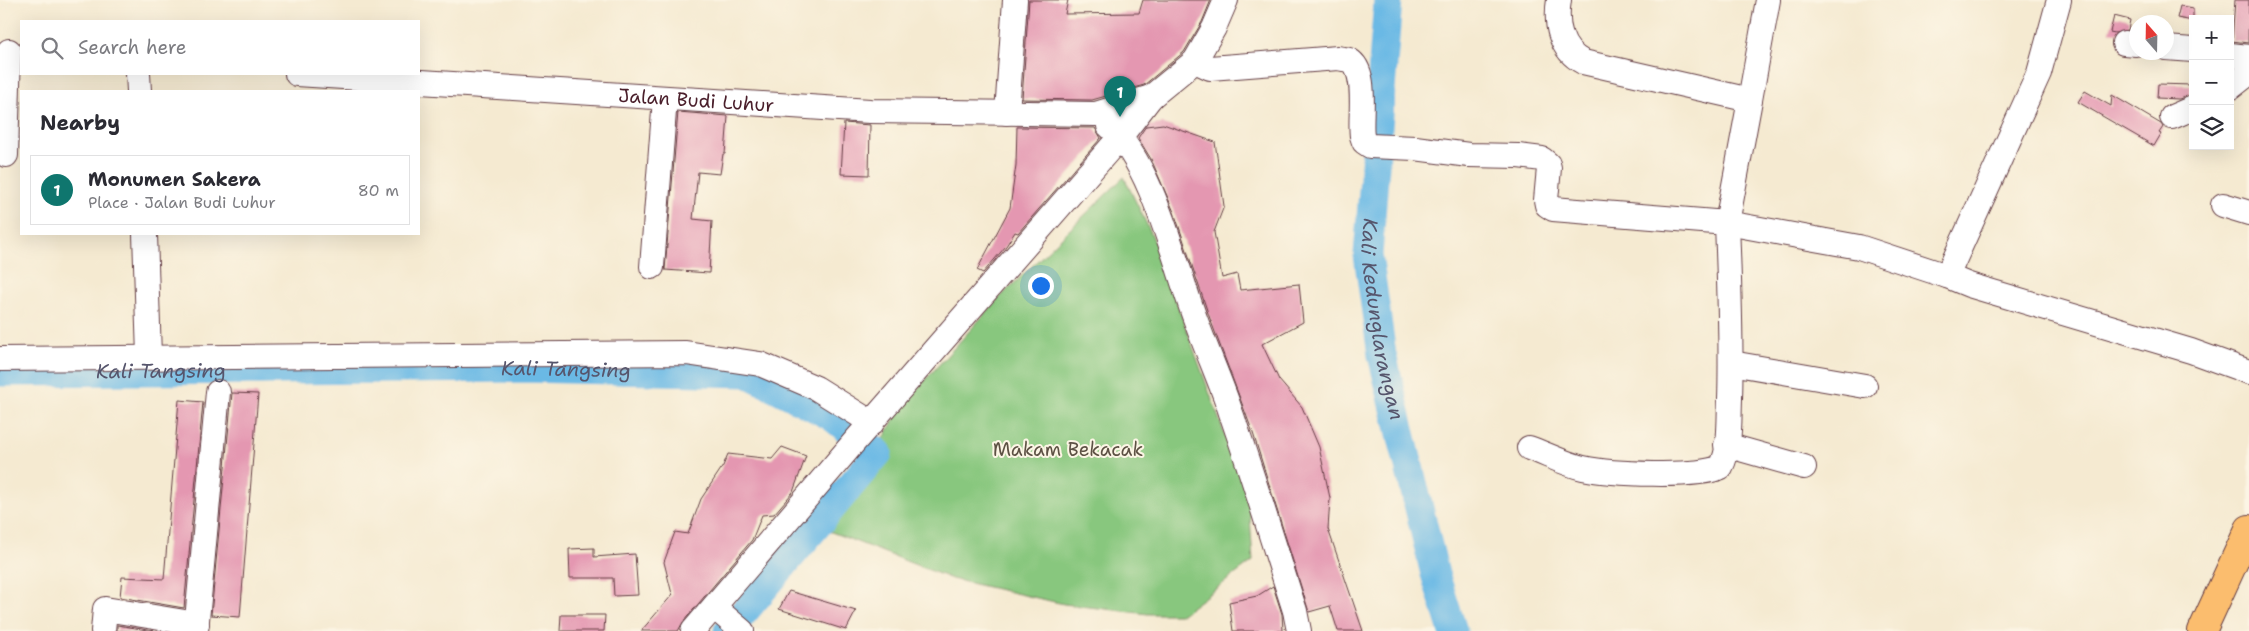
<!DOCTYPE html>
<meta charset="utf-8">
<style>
:root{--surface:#fff;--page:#f7f7f7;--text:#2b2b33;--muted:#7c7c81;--line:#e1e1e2;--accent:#0f766e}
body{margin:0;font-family:"Shantell Sans",sans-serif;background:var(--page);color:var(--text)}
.controls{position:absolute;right:15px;top:15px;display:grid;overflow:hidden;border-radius:0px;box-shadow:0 5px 20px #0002}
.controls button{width:45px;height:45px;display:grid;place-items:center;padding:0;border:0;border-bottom:1px solid var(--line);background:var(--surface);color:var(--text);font:25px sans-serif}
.compass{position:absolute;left:2129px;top:15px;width:45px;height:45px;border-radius:50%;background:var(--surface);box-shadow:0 5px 20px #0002;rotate:340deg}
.you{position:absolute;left:1040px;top:285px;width:18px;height:18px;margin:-12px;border:4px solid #fff;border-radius:50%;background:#1a73e8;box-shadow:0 0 0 8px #1a73e833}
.badge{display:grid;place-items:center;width:32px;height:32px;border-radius:50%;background:var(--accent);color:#fff;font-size:16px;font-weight:700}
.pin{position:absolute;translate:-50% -41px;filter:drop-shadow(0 1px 2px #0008)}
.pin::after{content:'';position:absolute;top:26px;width:18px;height:15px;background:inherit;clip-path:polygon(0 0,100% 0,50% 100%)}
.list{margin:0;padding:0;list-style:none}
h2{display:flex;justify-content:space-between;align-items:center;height:65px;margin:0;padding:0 20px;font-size:21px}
h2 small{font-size:16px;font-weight:400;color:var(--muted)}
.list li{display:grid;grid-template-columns:32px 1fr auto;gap:15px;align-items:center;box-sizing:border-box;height:70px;margin:0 10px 10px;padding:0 10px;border:1px solid var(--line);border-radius:0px}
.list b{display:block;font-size:19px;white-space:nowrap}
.list p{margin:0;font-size:16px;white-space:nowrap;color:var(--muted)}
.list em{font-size:16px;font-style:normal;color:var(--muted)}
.icon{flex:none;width:28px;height:28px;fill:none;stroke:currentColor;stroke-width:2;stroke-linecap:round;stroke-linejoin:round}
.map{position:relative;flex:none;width:2249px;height:631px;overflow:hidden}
.search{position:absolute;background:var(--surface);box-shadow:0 5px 20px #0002;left:20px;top:20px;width:400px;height:55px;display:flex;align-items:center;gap:12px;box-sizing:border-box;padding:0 18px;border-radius:0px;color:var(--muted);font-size:19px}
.panel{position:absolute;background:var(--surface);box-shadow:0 5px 20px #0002;left:20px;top:90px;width:400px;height:145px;border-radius:0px}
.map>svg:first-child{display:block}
.green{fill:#88c77e;stroke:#697354}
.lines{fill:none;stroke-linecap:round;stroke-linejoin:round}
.river{stroke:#6bb9e5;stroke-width:29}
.building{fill:#e497b1}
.minor-casing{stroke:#643d44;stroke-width:26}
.major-casing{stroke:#643d44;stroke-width:30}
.minor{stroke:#fff;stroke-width:24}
.major{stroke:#fbbd6e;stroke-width:28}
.labels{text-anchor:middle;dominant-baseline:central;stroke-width:4;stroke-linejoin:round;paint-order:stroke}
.street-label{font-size:19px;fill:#4a1f2b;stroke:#fcf5e5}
.park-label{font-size:19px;fill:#5d5144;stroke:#fcf5e5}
.water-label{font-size:20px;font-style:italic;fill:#56556c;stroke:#fcf5e5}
</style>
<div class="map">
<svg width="2249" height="631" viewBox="0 0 2249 631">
<rect width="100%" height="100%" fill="#fcf5e5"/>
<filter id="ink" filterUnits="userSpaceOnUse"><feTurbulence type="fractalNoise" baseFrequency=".02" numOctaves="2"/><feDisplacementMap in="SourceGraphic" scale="10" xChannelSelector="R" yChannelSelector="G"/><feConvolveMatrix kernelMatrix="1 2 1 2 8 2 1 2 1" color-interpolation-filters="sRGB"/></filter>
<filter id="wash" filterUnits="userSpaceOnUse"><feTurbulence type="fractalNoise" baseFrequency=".0096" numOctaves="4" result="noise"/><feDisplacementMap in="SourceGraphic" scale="20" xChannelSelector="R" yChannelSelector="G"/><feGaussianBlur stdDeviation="1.12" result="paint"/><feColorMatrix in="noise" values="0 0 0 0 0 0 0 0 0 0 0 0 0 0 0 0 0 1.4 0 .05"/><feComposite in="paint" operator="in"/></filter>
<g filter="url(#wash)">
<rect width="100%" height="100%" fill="#f5ead1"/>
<!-- green -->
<polygon class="green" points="1124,177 1152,235 1249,501 1253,561 1182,614 1148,614 1064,604 952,579 816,526 874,457 900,408 999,298"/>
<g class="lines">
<!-- river -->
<g class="river">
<path id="s1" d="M 1388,0 L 1368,255 L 1382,355 L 1435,574 L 1453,631"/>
<path id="s2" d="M 0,372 L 524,368 L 747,373 L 831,416 L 878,453 L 728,631"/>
</g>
</g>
<g id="blocks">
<!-- building -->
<g class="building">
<polygon points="1029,0 1068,0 1065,14 1139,13 1143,0 1211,0 1202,22 1184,52 1144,85 1092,100 1022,99"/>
<polygon points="2235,0 2249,0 2248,43 2232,41"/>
<polygon points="2180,6 2193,8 2193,21 2177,18"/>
<polygon points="2114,16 2130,20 2128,30 2115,33 2110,32"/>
<polygon points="2158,84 2191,85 2190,95 2179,99 2157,98"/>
<polygon points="2085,91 2111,106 2112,95 2161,124 2163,127 2159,133 2161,134 2154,146 2078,102"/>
<polygon points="678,112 728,116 725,154 723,154 720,174 698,172 693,219 712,221 709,273 665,270"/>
<polygon points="844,123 870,125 869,175 841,174"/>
<polygon points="1163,124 1215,142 1224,206 1214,232 1222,278 1237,274 1240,290 1299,284 1303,322 1262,344 1279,380 1302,407 1319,447 1330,498 1328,529 1363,631 1338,631 1330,606 1309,612 1253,433 1209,316 1174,212 1151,159 1138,138 1146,126"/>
<polygon points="1017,127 1095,128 1101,138 1018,233 1015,232 1006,246 983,273 977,270 1010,208 1016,165"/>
<polygon points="232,393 258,394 240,617 211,615"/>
<polygon points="179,400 203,402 184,608 120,597 122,577 164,579"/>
<polygon points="782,447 806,456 793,492 774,514 762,515 752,540 683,622 678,631 641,631 673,594 672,594 664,562 675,532 688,534 701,499 723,466 728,454 772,459"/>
<polygon points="594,548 594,557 635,554 638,595 614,596 613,578 570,578 569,549"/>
<polygon points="1273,586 1282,614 1283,631 1233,631 1229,602 1257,596"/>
<polygon points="789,591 856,611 846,630 779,609"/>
<polygon points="561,615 605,615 604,631 560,631"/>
<polygon points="117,625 154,631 117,631"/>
</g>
</g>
</g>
<g filter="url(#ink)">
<use href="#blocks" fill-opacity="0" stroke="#643d44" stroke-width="1"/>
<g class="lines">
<defs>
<g id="minor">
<path d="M 1559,0 C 1555,24 1560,50 1583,62 L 1750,100 L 1727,223 L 1859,247 L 1947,276 L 1969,285 L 2191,351 L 2249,372"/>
<polyline points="2124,43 2136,44"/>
<polyline points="2166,48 2193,50"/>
<polyline points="2230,55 2249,57"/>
<path d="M 1195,61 L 1210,68 L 1338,58 C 1341,59 1346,59 1349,60 C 1369,71 1359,118 1362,136 L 1364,142 L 1370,146 L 1415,148 L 1469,155 L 1518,156 L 1542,159 L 1548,164 L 1549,168 L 1546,200 L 1547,205 L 1553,209 L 1727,223 C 1729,281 1732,340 1730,399 C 1729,420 1731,448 1721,467 C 1696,478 1611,474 1583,468 C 1565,464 1546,454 1529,448"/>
<polyline points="138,74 139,91"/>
<path id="s3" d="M 297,74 L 870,111 L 1096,114 L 1151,97"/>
<polyline points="2230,88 2244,77 2249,69"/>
<polyline points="1750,100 1768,0"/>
<polyline points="1007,113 1015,0"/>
<polyline points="2172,117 2193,108"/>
<path d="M 1109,126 C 1153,164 1175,265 1196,321 C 1207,352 1221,382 1231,413 C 1254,479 1274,545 1295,611 L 1299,631"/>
<polyline points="6,155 9,51"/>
<polyline points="2223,205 2249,213"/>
<polyline points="145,234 149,356"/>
<polyline points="652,267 665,98"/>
<polyline points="1947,276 2039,73 2059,0"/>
<polyline points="0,359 686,353 760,364 816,388 872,423"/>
<polyline points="1731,363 1865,386"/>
<polyline points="1726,445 1804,467"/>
<polyline points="714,607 742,631"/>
<polyline points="103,631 105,609 197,624"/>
<polyline points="196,631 218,392"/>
<polyline points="693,631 855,441 1121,136 1151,97 1195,61 1214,28 1226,0"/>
</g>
<polyline id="major" points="2202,631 2249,529"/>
</defs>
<!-- minor casing -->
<use href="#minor" class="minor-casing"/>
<!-- major casing -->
<use href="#major" class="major-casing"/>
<!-- minor -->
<use href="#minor" class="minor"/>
<!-- major -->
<use href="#major" class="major"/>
</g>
</g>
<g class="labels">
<!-- street labels -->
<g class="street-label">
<text stroke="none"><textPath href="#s3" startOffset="400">Jalan Budi Luhur</textPath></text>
</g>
<!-- park labels -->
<g class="park-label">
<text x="1068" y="449">Makam Bekacak</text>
</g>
<!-- water labels -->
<g class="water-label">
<text stroke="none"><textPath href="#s1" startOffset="321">Kali Kedunglarangan</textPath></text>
<text stroke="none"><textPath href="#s2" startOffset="566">Kali Tangsing</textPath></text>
<text stroke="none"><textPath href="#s2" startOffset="161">Kali Tangsing</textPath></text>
</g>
</g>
</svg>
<div class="controls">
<button>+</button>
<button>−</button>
<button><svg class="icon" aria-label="layers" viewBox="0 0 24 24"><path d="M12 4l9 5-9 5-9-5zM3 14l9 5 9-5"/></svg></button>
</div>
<svg class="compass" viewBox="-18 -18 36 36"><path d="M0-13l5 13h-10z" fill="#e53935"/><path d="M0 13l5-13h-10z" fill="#7c7c81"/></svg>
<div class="you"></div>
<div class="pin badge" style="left:1120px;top:117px">1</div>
<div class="search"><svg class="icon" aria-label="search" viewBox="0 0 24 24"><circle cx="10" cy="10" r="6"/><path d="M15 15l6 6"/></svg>Search here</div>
<section class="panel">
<h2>Nearby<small></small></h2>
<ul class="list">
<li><span class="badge">1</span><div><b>Monumen Sakera</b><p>Place · Jalan Budi Luhur</p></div><em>80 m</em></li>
</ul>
</section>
</div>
